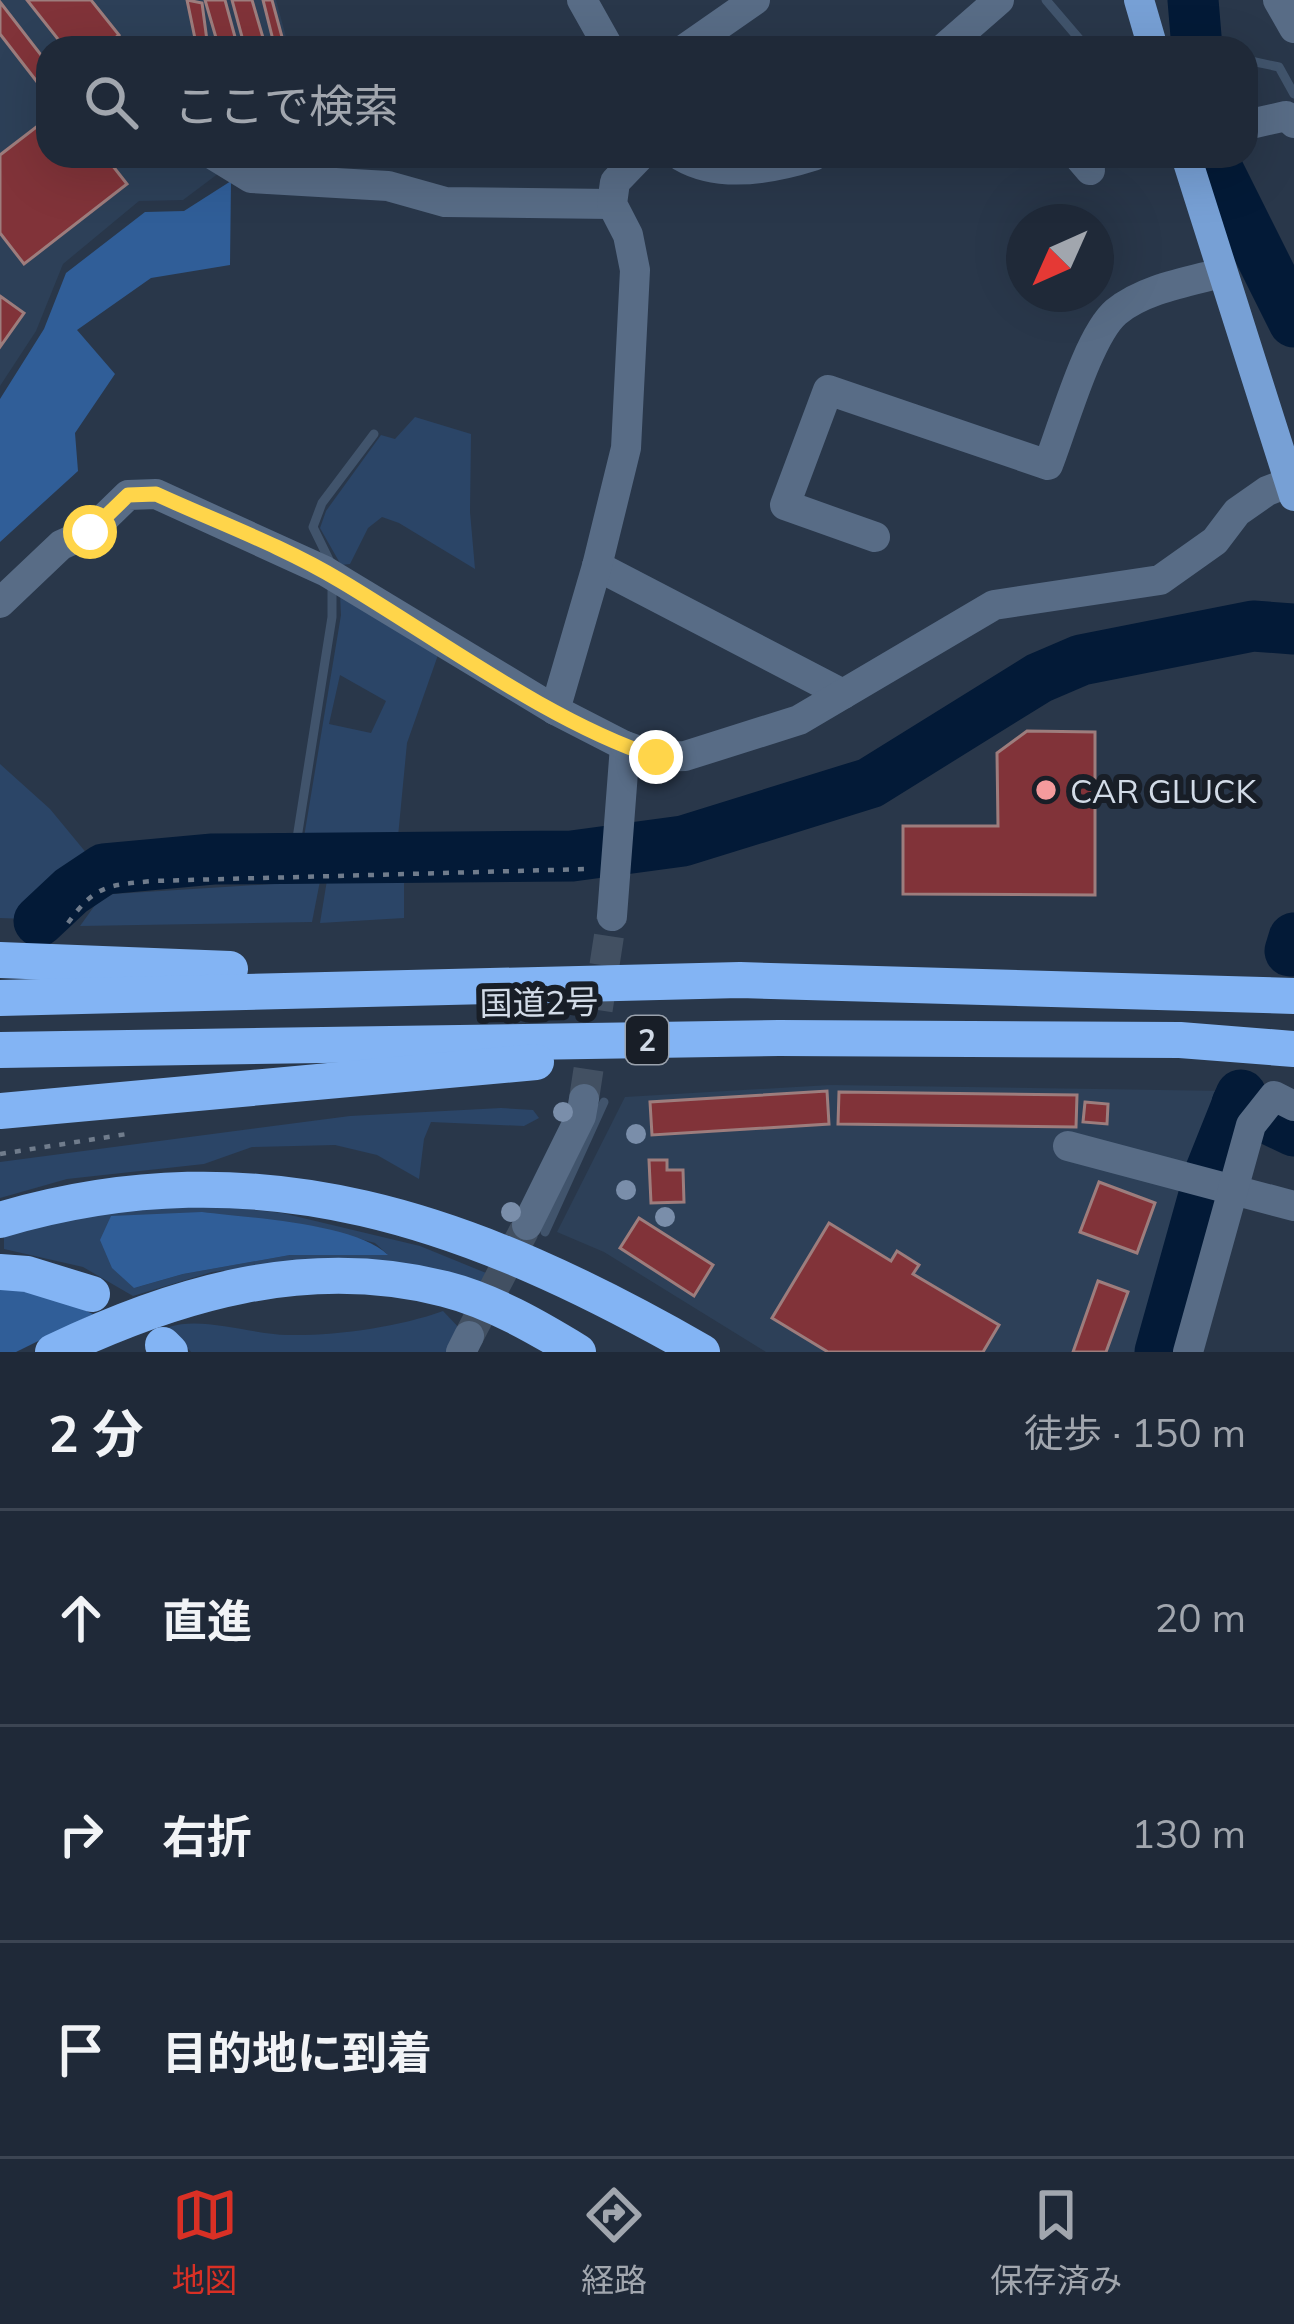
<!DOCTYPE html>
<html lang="ja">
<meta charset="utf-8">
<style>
:root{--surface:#1f2938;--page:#2c3543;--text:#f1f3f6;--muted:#a1a6ae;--line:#3c4553;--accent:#d93025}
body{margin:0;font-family:Mulish,"Noto Sans JP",sans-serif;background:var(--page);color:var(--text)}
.compass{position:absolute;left:1006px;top:204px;width:108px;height:108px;border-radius:50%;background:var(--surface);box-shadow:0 12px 48px #0002;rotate:225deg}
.stop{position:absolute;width:36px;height:36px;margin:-27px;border:9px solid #ffd54a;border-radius:50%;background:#fff}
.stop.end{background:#ffd54a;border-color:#fff;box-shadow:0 3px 12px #0008}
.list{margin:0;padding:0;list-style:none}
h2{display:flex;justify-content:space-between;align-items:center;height:156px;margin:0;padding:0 48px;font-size:51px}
h2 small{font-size:39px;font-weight:400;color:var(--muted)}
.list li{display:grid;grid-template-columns:78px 1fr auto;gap:36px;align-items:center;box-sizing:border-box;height:216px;padding:0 48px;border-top:3px solid var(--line)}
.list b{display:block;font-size:45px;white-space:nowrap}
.list em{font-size:39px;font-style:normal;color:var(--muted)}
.icon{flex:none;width:66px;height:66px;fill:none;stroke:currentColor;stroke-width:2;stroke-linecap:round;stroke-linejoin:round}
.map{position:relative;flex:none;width:1294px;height:1352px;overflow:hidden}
.search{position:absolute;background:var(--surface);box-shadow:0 12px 48px #0002;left:36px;right:36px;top:36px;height:132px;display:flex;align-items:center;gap:30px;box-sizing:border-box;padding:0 42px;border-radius:36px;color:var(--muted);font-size:45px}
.sheet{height:804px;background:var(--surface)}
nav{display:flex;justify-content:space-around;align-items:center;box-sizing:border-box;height:168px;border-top:3px solid var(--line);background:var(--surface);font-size:33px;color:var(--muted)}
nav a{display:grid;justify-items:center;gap:6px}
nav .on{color:var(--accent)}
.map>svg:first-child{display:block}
.built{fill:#2d4058}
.green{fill:#2b4567;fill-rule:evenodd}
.forest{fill:#305e98}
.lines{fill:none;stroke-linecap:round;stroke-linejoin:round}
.stream{stroke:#41546c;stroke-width:9}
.river{stroke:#031a37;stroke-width:51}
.building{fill:#813339;stroke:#9d7d7d;stroke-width:3}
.minor-tunnel{stroke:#425062;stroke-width:30;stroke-dasharray:30 15;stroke-linecap:butt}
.path{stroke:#707c8c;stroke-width:4.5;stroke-dasharray:6 9;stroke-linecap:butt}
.minor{stroke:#586c86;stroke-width:30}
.major{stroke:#77a0d5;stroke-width:30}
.highway{stroke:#83b4f4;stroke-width:36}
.tree{fill:#7a8eaa}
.route{stroke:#ffd54a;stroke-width:15}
.poi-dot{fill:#f59b9d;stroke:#181e27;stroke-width:4.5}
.labels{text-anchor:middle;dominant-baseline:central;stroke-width:12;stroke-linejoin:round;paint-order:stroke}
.shield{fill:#181e27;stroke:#9aa2ad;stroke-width:3}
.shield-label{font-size:30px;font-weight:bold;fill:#d2dbe7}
.poi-label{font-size:33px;fill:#d2dbe7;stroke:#181e27;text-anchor:start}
.street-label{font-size:33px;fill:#d2dbe7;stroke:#181e27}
</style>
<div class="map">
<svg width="1294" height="1352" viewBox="0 0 1294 1352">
<rect width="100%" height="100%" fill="#29374a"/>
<!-- built -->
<g class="built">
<polygon points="0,0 276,0 289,48 48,48 48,156 221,156 223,170 183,200 139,201 63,264 36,331 0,386"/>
<polygon points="830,1085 1225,1091 1195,1166 1141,1352 766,1352 604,1252 557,1232 625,1097"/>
</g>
<!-- green -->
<g class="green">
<polygon points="415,417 471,434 470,512 475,569 399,523 382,517 368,528 350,564 341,565 320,528 326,511 381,435 395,439"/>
<path d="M 340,594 L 438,655 L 407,743 L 397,847 L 302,849 L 341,615 ZM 340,675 L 386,701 L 371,733 L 329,724 Z"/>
<polygon points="0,764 50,809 88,855 79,862 84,868 26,919 0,918"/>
<polygon points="327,880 404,880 404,918 320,923"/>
<polygon points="320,881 312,922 80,926 98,901 113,894"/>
<polygon points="501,1108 533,1110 539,1118 524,1126 431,1122 424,1139 419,1179 377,1155 335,1145 252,1147 204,1164 67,1179 0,1198 0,1162 350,1116"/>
<path d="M 190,1203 L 282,1213 L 420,1246 L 513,1284 L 509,1290 L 452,1274 L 292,1261 L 212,1272 L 133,1296 L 83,1267 L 4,1249 L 4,1234 L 99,1211 ZM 317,1227 L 375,1243 L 387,1254 L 290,1255 L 183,1274 L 134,1288 Z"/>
<path d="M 443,1311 L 464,1333 L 455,1352 L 191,1352 L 169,1327 C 202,1316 250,1334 288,1335 C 336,1336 399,1327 443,1311 Z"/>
</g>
<!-- forest -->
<g class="forest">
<polygon points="231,181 230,265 151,278 77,330 115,374 75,433 78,471 0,542 0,399 44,329 66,273 145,212 184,211"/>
<path d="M 202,1212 C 249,1218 355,1223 388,1255 L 290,1255 L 183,1274 L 134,1288 L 112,1268 L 100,1240 L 111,1216 Z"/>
<polygon points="0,1286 49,1294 93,1314 16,1352 0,1352"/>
</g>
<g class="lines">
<!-- stream -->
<g class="stream">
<polyline points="1046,0 1087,48"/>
<polyline points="1246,60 1279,67 1294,94"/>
<polyline points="332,566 313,527 322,503 374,434"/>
<polyline points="294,857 332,617 332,583"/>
<polyline points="545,1232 604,1102"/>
</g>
<!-- river -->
<g class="river">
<polyline points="1193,0 1197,48"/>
<polyline points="1211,156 1294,322"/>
<polyline points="39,921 71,891 104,869 213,859 572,856 683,841 870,783 1039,678 1081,660 1253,626 1294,629"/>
<polyline points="1290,951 1294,938"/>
<polyline points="1237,1104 1294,1131"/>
<polyline points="1160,1352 1211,1170 1241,1095"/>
</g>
</g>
<!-- building -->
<g class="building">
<polygon points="27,0 91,0 119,35 102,48 65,48"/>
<polygon points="187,0 202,3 208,48 197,48"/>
<polygon points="205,0 225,0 238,48 219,48"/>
<polygon points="232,0 252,0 266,48 245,48"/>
<polygon points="263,0 272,0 285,48 275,48"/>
<polygon points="0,2 48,64 48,96 0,34"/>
<polygon points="48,118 48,156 105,156 127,184 24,264 0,233 0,155"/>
<polygon points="0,296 24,313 0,347"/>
<polygon points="1027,731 1095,732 1095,895 903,894 903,826 998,826 997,753"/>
<polygon points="827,1091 829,1124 652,1135 650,1102"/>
<polygon points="839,1092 1077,1095 1076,1127 838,1124"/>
<polygon points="1085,1102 1108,1104 1107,1124 1083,1122"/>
<polygon points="649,1160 667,1160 667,1170 683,1170 684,1202 651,1203"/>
<polygon points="1099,1182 1155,1203 1137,1253 1080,1232"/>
<polygon points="639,1218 713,1265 694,1296 620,1248"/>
<polygon points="829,1223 891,1261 897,1251 919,1265 913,1274 999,1325 983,1352 828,1352 772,1318"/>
<polygon points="1098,1281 1128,1292 1106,1352 1073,1352"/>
</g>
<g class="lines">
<!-- minor-tunnel -->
<g class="minor-tunnel">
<polyline points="584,1099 612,916"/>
<polyline points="469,1336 527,1225"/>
</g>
<!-- path -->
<g class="path">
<path d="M 68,923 C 95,885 108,885 153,881 L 587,869"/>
<polyline points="0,1154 127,1134"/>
</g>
<!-- minor -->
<g class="minor">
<polyline points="582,0 609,48"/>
<polyline points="1278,0 1294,28"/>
<polyline points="686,48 755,0"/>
<polyline points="944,48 999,0"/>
<polyline points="1246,125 1286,116 1294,123"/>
<polyline points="215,156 251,178 388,186 445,202 612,204"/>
<path d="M 681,156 C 720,179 772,169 813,156"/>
<polyline points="1078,156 1090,170"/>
<path d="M 875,537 L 785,505 L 828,390 L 1048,465 C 1063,427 1088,336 1116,312 C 1144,289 1187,282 1221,273"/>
<polyline points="597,566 843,694"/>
<polyline points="0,603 61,545 90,532 128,495 156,494 325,571 555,710 625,746 612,916"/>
<polyline points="555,710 597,566 626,448 635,270 628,235 612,204 615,182 640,156"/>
<polyline points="625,746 656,757 685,756 799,720 994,605 1160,580 1215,541 1237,512 1267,491 1290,482"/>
<polyline points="1068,1146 1294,1206"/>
<polyline points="527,1225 581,1116 584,1099"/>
<polyline points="461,1352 469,1336"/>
<polyline points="1188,1352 1251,1125 1274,1096 1294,1106"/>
</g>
<!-- major -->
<g class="major">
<polyline points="1139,0 1153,48"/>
<polyline points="1186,156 1294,496"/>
</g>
<!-- highway -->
<g class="highway">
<polyline points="0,960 230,969"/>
<polyline points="0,998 740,980 1294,996"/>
<polyline points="0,1050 779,1038 1180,1040 1294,1049"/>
<polyline points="0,1111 536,1062"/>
<path d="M 0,1220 C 261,1143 475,1222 702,1352"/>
<polyline points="0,1272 27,1274 92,1294"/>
<polyline points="163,1345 170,1352"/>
<path d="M 53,1352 C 176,1293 308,1254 445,1289 C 492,1301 537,1327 578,1352"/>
</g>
</g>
<!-- trees -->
<g class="tree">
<circle cx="563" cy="1112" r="10"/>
<circle cx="636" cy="1134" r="10"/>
<circle cx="626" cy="1190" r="10"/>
<circle cx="511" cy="1212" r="10"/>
<circle cx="665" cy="1217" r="10"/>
</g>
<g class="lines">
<!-- route -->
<path class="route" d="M 90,532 L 128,495 L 156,494 C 217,522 283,546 341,581 C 437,638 551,723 656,757"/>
</g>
<!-- markers -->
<circle class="poi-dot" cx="1046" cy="790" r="12"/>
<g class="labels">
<!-- shield labels -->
<rect class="shield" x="626" y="1016" width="42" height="48" rx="9"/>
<g class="shield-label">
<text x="647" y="1040">2</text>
</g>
<!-- poi labels -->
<g class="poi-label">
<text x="1070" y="790">CAR GLUCK</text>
</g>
<!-- street labels -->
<g class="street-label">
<text transform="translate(539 1002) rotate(-1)">国道2号</text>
</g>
</g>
</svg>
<svg class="compass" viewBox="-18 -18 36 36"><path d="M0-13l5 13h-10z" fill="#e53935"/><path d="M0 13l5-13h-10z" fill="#a1a6ae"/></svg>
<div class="stop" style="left:90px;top:532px"></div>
<div class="stop end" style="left:656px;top:757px"></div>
<div class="search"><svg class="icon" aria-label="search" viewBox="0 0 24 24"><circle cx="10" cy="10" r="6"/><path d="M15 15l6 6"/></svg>ここで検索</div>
</div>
<section class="sheet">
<h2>2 分<small>徒歩 · 150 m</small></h2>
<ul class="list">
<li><svg class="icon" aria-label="ahead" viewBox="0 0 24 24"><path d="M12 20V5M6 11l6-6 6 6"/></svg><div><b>直進</b></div><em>20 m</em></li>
<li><svg class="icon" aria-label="right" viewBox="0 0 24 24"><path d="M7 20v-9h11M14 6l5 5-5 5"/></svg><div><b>右折</b></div><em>130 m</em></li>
<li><svg class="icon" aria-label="arrive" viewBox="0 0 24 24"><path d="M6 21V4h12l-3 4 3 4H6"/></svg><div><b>目的地に到着</b></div></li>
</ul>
</section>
<nav>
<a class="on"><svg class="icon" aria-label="map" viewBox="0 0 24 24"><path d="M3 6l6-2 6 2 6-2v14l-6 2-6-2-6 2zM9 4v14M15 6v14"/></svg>地図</a>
<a><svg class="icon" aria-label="directions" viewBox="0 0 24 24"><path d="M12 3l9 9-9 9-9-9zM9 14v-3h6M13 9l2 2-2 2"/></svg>経路</a>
<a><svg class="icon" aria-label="saved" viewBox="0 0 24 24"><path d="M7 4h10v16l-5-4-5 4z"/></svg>保存済み</a>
</nav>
